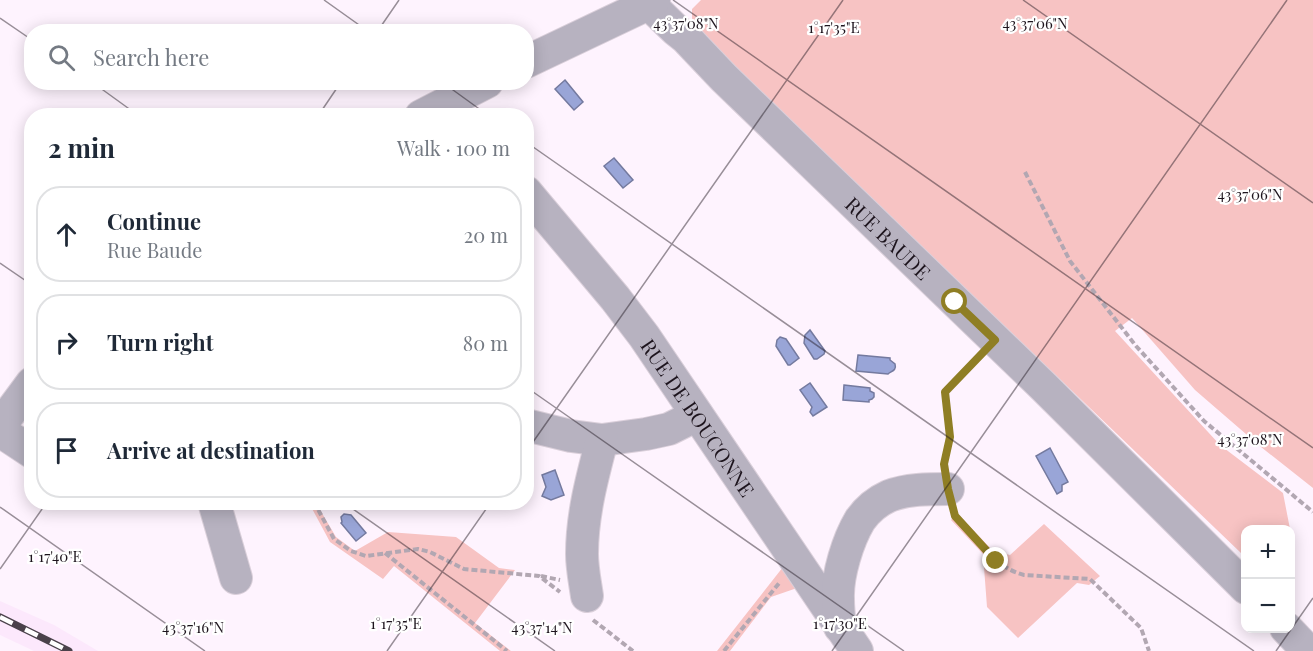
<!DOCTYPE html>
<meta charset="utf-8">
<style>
:root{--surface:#fff;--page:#f6f6f7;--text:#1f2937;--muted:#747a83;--line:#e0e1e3}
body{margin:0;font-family:"Playfair Display",serif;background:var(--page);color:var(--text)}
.controls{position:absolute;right:18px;bottom:18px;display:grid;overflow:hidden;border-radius:12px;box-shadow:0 3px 15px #0003}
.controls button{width:54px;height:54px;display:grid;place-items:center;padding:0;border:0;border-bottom:2px solid var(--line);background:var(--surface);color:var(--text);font:30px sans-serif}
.stop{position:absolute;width:18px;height:18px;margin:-14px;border:4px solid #8f7e24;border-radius:50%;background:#fff}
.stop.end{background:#8f7e24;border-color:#fff;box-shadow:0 2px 6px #0008}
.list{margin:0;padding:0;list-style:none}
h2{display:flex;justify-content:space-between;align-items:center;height:78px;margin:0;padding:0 24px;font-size:26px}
h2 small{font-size:20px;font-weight:400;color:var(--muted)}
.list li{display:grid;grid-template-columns:39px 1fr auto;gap:18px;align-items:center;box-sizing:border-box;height:96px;margin:0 12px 12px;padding:0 12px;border:2px solid var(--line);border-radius:24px}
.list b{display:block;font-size:22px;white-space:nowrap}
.list p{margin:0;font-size:20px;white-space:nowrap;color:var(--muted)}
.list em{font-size:20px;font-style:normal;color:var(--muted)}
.icon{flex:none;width:33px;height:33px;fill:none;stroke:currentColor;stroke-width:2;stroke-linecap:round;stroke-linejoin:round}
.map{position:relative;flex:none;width:1313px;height:651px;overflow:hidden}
.search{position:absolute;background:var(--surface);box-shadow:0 3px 15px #0003;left:24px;top:24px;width:510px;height:66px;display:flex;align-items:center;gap:15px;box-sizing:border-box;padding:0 21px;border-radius:24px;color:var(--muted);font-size:22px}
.panel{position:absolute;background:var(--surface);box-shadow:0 3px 15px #0003;left:24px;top:108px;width:510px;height:402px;border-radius:24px}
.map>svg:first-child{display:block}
.built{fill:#fce8fc}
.green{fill:#f7c3c3}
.water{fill:#99a5d7;stroke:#747a9f;stroke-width:1.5}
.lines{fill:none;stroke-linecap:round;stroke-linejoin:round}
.minor-casing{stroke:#dacfda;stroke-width:34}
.path{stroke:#b2a7b2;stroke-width:4;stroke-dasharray:6 3;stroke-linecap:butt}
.minor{stroke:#b7b2c0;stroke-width:32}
.rail-casing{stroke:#4a414a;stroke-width:7}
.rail{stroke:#fff;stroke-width:4.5;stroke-dasharray:14;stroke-linecap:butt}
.route{stroke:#8f7e24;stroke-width:8}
.ticks{fill:none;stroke:#1d141d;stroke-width:1.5;stroke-opacity:0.45}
.labels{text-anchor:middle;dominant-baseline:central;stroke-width:4.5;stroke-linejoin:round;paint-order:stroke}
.street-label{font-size:20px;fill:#1d141d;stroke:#fff}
.ticks-label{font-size:15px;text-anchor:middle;fill:#1d141d;stroke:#fff;stroke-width:4.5;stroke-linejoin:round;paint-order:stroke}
</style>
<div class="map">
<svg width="1313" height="651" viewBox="0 0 1313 651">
<rect width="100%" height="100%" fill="#fef3fe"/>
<!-- built -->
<polygon class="built" points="0,601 54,625 98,651 34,651 0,635"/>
<!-- green -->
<g class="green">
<polygon points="701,0 1313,0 1313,488 1261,447 1195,390 1132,318 1115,331 1220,445 1283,493 1290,529 1246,530 1245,551 1241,553 692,26 692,9"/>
<polygon points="309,503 316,503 336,537 355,551 388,532 456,537 499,568 515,570 475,623 511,651 500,651 394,566 383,579 330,542"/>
<polygon points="957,513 993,551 1010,555 1044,524 1100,576 1089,585 1077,583 1018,638 987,607 983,554 951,520"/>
<polygon points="783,567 797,588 771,597 730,651 717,651"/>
</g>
<!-- water -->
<g class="water">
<polygon points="565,80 583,102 574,110 555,89"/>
<polygon points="614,158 633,180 623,188 604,166"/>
<polygon points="810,330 825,351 824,354 817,359 814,359 804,343 805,335"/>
<polygon points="780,337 786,339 799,358 790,365 788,365 776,346 777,340"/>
<path d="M 858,355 L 890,358 L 890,360 L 895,364 C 897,371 891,371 888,374 L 856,371 Z"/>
<polygon points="810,383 827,407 813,416 810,412 812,407 800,390"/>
<polygon points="844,385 870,388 870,391 874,393 874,397 872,399 869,400 869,402 843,400"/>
<polygon points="1050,448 1068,482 1062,485 1062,491 1057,494 1036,456"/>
<polygon points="555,470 564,495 551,500 542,496 546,487 542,475"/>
<polygon points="344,514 351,515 366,533 356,541 341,523 342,522 341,517"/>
</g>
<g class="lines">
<defs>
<g id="minor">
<path id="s1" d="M 648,3 L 676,30 L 686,38 L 724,78 L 1044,387 L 1246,588"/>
<polyline points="526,62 644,6 654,0"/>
<polyline points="421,116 487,82"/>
<path id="s2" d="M 526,192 L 615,298 L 644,336 L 857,651"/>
<polyline points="526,425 571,436 602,440 646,434 669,429 697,415"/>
<polyline points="0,426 32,383"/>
<polyline points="0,431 32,452"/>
<polyline points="214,502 236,578"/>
<path d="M 587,596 C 585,582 582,568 582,554 C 582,515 592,478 602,440"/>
<path d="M 840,627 C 839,618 838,608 838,599 C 837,575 848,540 860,520 C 867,510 878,501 889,496 C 907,489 928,489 948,489"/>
<polyline points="1286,628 1308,651"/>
</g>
</defs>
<!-- minor casing -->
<use href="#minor" class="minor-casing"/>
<!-- path -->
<g class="path">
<polyline points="1025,172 1070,261 1136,346 1204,421 1313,512"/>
<polyline points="944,464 950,437 945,392 978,357"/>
<polyline points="314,502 334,539 351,551 366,556 418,549 430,552 464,569 539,576 560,592"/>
<path d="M 954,513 L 955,516 C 974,537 995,568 1024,575 L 1090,579 L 1141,628 L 1149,651"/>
<polyline points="385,553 507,651"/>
<polyline points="541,576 560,580"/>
<polyline points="593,620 633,651"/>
<polyline points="724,651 780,582"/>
</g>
<!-- minor -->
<use href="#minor" class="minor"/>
<defs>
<polyline id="rail" points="0,617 69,651"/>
</defs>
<!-- rail casing -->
<use href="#rail" class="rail-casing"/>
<!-- rail -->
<use href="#rail" class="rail"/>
</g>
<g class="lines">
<!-- route -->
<polyline class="route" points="955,302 995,340 945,392 950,437 944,464 948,489 955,516 996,561"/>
</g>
<!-- ticks -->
<path class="ticks" d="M 324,0 L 369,32M 673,0 L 1313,448M 1023,0 L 1313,203M 0,18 L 32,40M 377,32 L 399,0M 92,82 L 139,116M 442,82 L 489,116M 318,116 L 341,82M 526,142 L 1254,651M 0,263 L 32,285M 526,387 L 904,651M 526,452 L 843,0M 343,502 L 555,651M 0,507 L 205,651M 0,569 L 47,502M 387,651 L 491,502M 832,651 L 1287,0M 1276,651 L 1313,598"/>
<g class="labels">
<!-- street labels -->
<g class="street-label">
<text stroke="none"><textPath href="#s1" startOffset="336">RUE BAUDE</textPath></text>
<text stroke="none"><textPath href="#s2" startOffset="284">RUE DE BOUCONNE</textPath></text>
</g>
</g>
<g class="ticks-label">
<text x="686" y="29">43°37'08"N</text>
<text x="1035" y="29">43°37'06"N</text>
<text x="834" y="33">1°17'35"E</text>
<text x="1250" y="200">43°37'06"N</text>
<text x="1250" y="445">43°37'08"N</text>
<text x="55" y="562">1°17'40"E</text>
<text x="396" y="629">1°17'35"E</text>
<text x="840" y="629">1°17'30"E</text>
<text x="193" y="633">43°37'16"N</text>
<text x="542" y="633">43°37'14"N</text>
</g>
</svg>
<div class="controls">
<button>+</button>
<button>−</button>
</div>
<div class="stop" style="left:955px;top:302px"></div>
<div class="stop end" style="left:996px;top:561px"></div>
<div class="search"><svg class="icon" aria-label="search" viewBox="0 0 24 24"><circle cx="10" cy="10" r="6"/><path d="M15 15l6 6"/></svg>Search here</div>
<section class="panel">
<h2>2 min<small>Walk · 100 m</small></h2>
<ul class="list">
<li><svg class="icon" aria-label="ahead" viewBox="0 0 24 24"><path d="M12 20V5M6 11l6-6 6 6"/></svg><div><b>Continue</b><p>Rue Baude</p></div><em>20 m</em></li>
<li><svg class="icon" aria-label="right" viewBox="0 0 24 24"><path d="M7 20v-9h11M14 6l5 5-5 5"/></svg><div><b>Turn right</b></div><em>80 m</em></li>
<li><svg class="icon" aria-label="arrive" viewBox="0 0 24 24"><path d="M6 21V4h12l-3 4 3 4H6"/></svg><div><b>Arrive at destination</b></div></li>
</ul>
</section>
</div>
